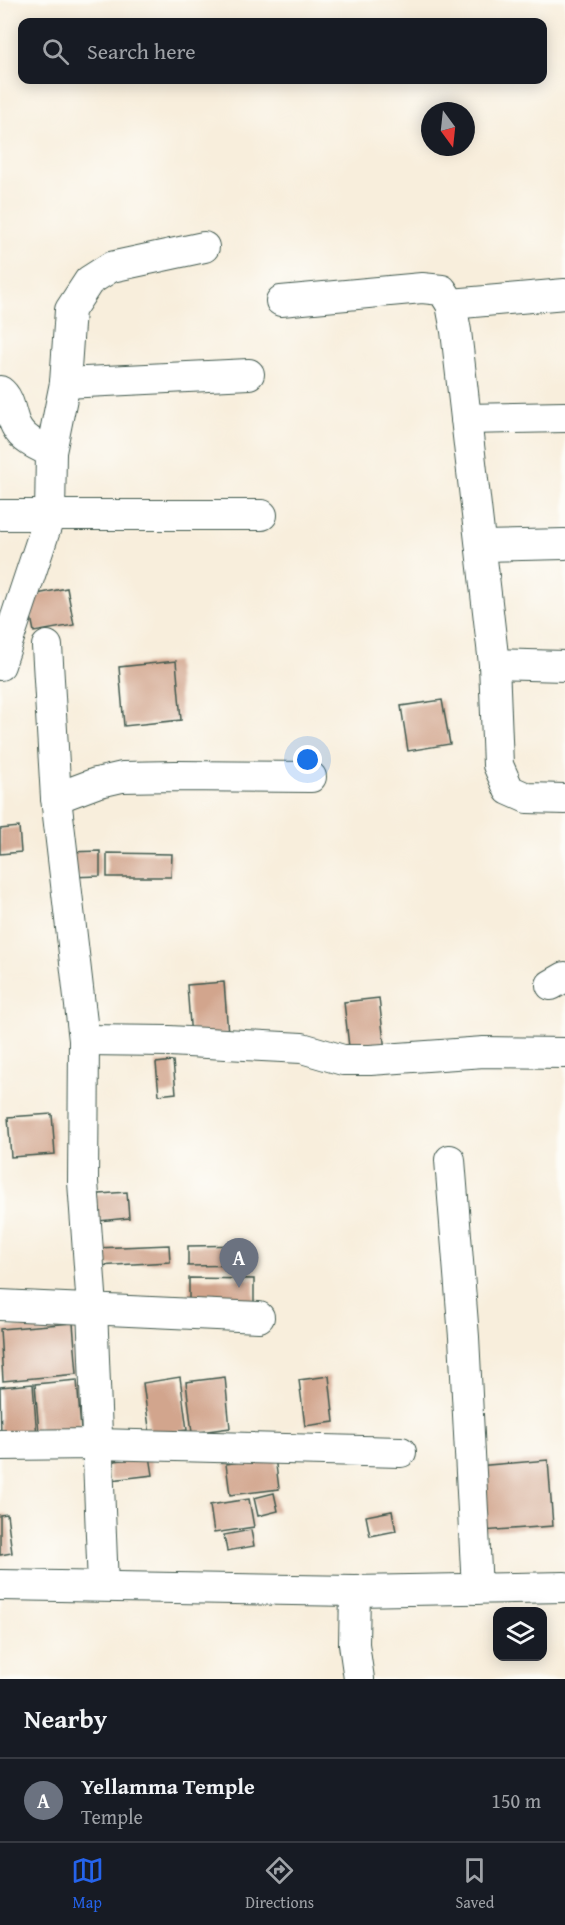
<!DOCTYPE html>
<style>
:root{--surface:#171b24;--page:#242831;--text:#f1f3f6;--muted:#9ea1a6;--line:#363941;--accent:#2563eb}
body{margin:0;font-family:"Gentium Book Plus",serif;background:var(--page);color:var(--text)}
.controls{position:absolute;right:18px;bottom:18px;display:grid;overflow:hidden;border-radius:12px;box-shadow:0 3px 15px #0003}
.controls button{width:54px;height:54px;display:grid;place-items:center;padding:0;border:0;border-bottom:2px solid var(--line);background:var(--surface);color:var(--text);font:30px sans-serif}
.compass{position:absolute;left:421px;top:102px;width:54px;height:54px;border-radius:50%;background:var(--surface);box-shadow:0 3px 15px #0003;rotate:165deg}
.you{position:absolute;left:308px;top:760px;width:21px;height:21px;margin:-15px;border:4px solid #fff;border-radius:50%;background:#1a73e8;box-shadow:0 0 0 9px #1a73e833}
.badge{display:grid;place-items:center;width:39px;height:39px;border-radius:50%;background:var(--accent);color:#fff;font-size:20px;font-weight:700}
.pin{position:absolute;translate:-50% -50px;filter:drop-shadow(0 2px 3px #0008)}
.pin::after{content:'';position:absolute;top:32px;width:21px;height:18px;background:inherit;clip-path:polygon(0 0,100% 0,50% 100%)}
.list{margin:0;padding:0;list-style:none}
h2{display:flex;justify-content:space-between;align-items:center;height:78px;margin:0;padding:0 24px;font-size:26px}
h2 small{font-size:20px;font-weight:400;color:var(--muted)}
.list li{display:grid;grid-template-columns:39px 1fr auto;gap:18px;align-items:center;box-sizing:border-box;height:84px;padding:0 24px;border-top:2px solid var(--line)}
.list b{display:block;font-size:22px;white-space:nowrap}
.list p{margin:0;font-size:20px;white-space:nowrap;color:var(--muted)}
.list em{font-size:20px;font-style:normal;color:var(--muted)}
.icon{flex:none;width:33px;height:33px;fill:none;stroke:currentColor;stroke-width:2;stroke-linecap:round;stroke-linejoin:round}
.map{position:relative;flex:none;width:565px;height:1679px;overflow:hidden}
.search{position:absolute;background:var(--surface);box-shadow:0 3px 15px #0003;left:18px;right:18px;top:18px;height:66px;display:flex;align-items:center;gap:15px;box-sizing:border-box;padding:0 21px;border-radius:12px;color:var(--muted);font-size:22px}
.sheet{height:162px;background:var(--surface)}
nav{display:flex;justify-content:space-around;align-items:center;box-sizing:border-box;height:84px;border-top:2px solid var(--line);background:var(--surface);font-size:16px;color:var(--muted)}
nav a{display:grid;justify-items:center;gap:3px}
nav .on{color:var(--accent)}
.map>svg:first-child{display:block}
.building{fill:#d2a58d}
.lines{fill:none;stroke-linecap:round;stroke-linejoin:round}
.minor-casing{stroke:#40584d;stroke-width:32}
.minor{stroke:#fff;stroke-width:30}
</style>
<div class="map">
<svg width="565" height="1679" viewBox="0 0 565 1679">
<rect width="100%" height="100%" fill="#fdfcf7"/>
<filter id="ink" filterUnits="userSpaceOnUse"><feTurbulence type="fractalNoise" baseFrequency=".0167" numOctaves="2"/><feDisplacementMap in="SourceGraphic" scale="12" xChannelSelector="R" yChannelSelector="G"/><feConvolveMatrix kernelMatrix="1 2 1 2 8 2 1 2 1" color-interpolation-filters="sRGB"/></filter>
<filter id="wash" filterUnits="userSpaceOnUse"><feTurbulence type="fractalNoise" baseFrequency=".008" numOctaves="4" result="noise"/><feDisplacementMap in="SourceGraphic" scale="24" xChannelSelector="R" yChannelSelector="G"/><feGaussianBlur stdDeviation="1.35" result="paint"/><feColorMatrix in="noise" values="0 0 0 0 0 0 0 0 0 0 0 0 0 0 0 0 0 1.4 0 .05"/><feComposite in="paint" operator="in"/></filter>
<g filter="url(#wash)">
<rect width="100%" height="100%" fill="#f8eedc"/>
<g id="blocks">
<!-- building -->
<g class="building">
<polygon points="67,588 74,625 34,632 27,596"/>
<polygon points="176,661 181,720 124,726 119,667"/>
<polygon points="442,700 450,744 408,751 401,706"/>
<polygon points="19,827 21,852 0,854 0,829"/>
<polygon points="100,851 100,876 68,877 67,852"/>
<polygon points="107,853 172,854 171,877 107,877"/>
<polygon points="224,982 228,1034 191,1038 187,985"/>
<polygon points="379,998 385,1051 350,1056 344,1002"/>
<polygon points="173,1061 176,1093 159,1095 156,1063"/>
<polygon points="52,1114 55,1154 11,1157 8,1117"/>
<polygon points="127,1192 129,1218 88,1222 86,1195"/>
<polygon points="169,1245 170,1262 97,1266 96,1248"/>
<polygon points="250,1245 250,1265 188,1266 188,1246"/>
<polygon points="189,1278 254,1279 254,1304 189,1304"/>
<polygon points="73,1323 77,1374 3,1381 0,1329"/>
<polygon points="329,1376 334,1422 305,1426 299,1380"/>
<polygon points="180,1377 187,1430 150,1435 143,1383"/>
<polygon points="225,1377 230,1428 192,1433 186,1382"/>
<polygon points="77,1380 81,1430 39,1433 35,1384"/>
<polygon points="33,1384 37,1437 1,1440 0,1387"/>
<polygon points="150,1456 153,1475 111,1480 108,1462"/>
<polygon points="275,1457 279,1489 230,1495 226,1464"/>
<polygon points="548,1460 553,1526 482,1531 477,1466"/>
<polygon points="274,1493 278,1511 258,1516 254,1498"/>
<polygon points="249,1499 254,1527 214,1533 210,1505"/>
<polygon points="392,1511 396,1531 370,1536 366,1516"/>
<polygon points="7,1514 12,1553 0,1555 0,1515"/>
<polygon points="251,1530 254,1546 227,1551 224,1535"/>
</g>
</g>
</g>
<g filter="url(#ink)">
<use href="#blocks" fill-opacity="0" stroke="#40584d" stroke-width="1.5"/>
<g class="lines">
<defs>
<g id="minor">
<polyline points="281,301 422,288 442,290 451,304 456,331 494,664 565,666"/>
<polyline points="451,304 565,294"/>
<polyline points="65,383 249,374"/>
<path d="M 0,391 C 11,399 10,415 16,426 C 23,440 38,446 51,452"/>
<polyline points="466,419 565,417"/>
<polyline points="0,515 262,515"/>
<polyline points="481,546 565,544"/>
<polyline points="47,646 56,798 84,1040 83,1182 92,1308 103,1586"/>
<polyline points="494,664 498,765 509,790 527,798 565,799"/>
<polyline points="0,665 50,515 51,452 65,383 70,310 89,281 111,267 204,247"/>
<polyline points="56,798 96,783 122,777 176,776 311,777"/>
<polyline points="551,985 565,977"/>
<polyline points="84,1040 169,1041 302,1048 343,1060 370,1060 484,1052 565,1053"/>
<polyline points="450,1160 464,1337 477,1589"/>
<polyline points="0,1305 259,1317"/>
<polyline points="0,1445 97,1444 401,1452"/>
<polyline points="0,1585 355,1591 565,1587"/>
<polyline points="355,1591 354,1644 359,1679"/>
</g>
</defs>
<!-- minor casing -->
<use href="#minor" class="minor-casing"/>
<!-- minor -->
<use href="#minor" class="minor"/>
</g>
</g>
</svg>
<div class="controls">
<button><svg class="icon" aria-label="layers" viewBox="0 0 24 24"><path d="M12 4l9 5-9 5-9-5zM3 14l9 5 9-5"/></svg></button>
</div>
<svg class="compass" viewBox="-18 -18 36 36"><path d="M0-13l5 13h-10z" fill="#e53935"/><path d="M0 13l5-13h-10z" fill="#9ea1a6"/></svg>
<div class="you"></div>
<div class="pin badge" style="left:239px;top:1288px;background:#6b7280">A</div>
<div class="search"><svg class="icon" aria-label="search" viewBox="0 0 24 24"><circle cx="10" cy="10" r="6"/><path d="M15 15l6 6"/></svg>Search here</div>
</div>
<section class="sheet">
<h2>Nearby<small></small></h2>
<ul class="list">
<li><span class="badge" style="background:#6b7280">A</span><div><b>Yellamma Temple</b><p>Temple</p></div><em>150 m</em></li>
</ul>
</section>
<nav>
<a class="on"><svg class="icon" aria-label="map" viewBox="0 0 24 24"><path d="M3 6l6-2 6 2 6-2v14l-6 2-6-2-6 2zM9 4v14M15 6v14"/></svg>Map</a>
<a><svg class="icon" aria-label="directions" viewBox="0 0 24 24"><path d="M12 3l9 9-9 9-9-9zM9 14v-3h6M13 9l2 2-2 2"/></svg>Directions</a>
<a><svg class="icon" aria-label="saved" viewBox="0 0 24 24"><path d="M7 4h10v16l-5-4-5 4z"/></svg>Saved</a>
</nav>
